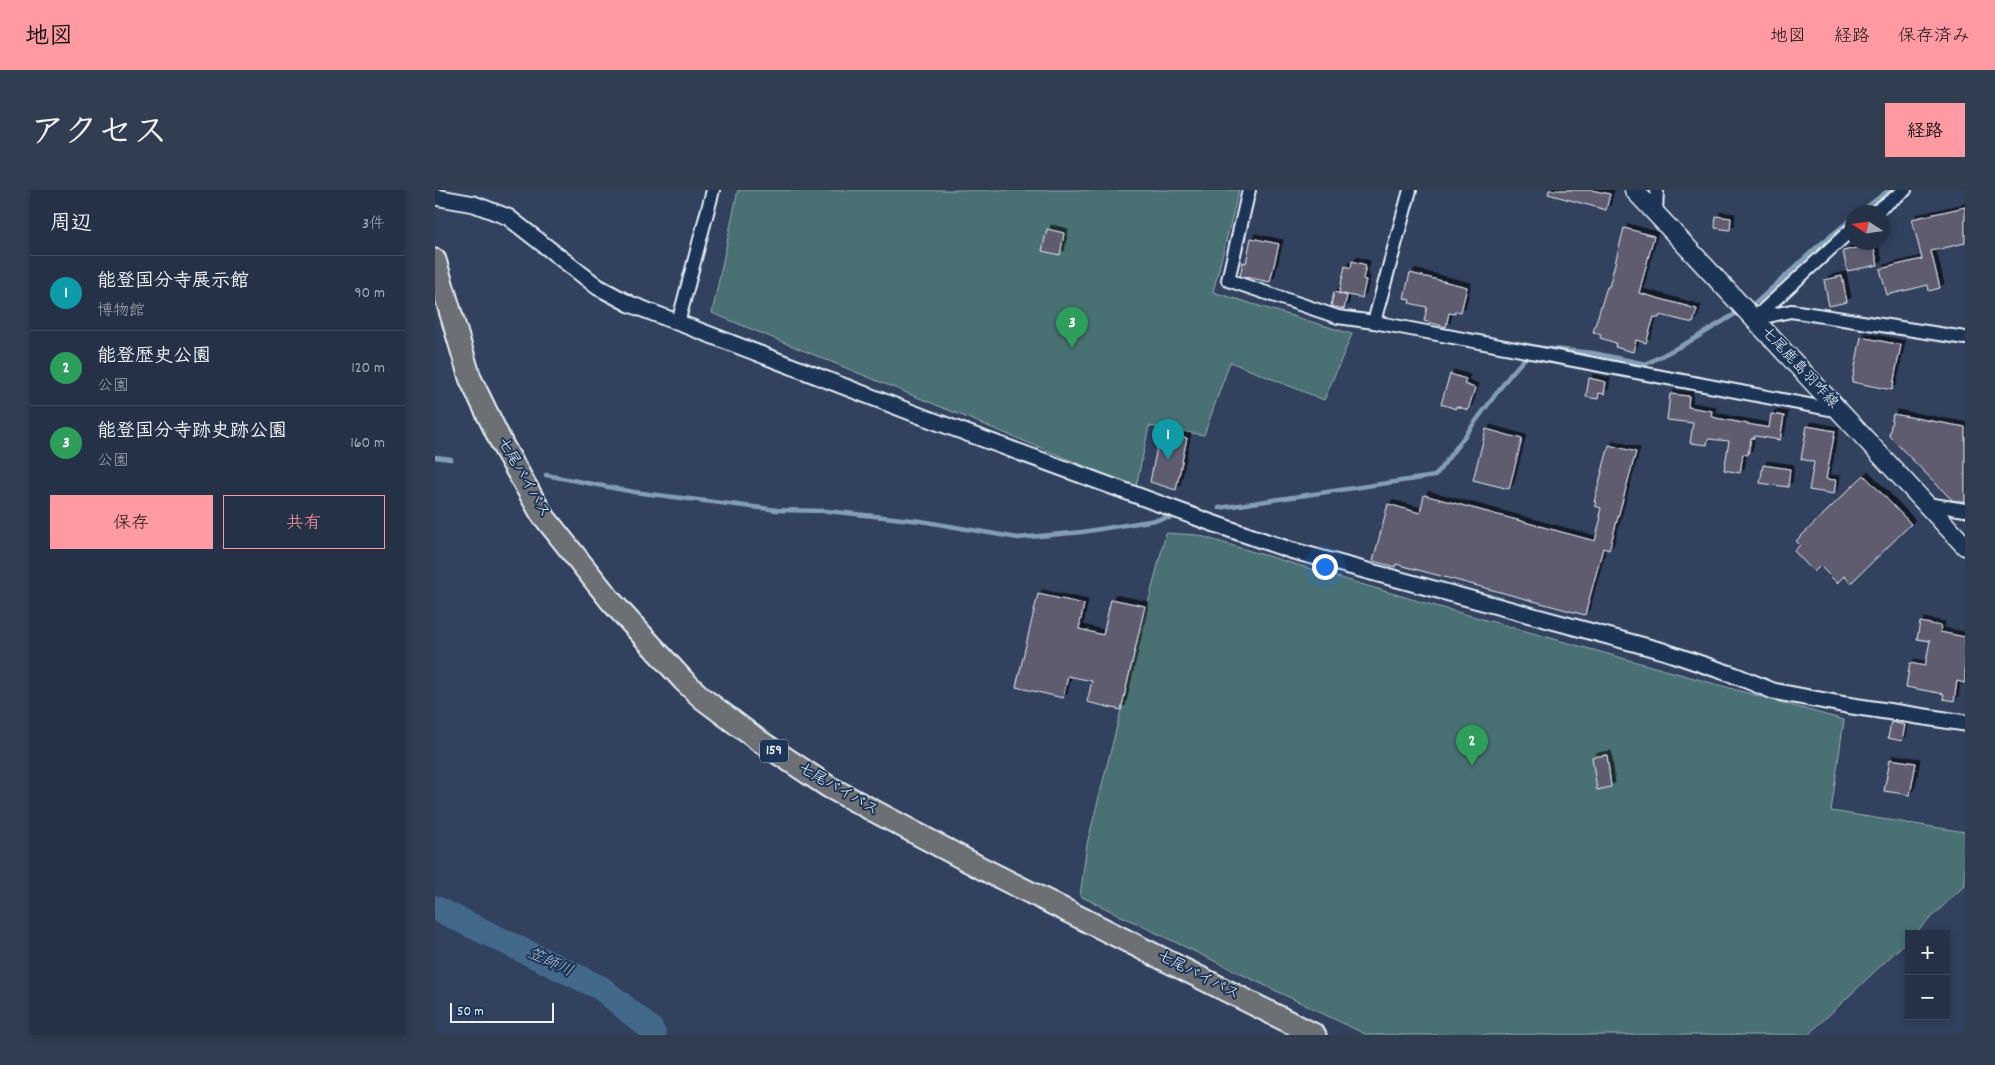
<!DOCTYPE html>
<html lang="ja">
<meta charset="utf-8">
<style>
:root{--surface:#253146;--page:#313d51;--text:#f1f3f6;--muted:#a3a9b3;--line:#424c5f;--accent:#ff9aa2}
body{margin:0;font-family:Dekko,"Klee One",sans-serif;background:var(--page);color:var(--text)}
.controls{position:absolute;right:15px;bottom:15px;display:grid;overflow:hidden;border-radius:0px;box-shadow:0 2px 8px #0003}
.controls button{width:45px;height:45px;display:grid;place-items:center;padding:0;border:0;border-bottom:1px solid var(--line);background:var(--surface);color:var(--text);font:25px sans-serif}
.compass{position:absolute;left:1410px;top:15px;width:45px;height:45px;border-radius:50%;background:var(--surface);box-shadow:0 2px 8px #0003;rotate:282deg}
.scale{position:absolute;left:15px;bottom:12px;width:104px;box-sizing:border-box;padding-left:5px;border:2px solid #e8f1f8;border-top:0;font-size:14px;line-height:18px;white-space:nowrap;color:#e8f1f8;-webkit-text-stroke:4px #1d3557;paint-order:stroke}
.you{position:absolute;left:889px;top:376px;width:18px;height:18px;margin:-12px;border:4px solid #fff;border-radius:50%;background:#1a73e8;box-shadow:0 0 0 8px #1a73e833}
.badge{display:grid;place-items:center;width:32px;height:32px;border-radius:50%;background:var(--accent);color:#fff;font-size:16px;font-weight:700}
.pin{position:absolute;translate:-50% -41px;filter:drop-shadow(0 1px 2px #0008)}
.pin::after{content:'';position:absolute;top:26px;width:18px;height:15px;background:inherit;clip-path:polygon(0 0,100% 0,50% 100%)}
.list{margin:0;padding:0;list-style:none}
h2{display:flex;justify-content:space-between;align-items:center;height:65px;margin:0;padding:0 20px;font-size:21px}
h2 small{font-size:16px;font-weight:400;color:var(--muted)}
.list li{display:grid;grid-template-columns:32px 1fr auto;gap:15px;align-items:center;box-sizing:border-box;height:75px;padding:0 20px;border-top:1px solid var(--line)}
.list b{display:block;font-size:19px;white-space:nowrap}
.list p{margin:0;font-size:16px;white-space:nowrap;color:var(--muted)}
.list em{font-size:16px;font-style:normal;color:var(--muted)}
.actions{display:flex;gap:10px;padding:15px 20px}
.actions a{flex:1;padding:11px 0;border:1px solid var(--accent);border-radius:0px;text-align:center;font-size:18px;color:var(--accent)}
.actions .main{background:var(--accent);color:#111}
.map{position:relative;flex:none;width:1530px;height:845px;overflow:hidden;border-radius:0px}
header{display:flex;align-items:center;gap:30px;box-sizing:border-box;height:70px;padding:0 25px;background:var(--accent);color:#111}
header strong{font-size:24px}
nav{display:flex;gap:28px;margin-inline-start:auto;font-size:18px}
.intro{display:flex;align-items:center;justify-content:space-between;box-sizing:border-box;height:120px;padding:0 30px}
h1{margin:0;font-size:35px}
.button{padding:12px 22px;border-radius:0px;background:var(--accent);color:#111;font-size:18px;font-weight:700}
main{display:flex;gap:30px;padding:0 30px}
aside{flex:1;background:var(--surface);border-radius:0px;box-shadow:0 2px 8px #0003}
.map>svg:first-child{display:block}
.green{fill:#4a6f72;stroke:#99b0b5}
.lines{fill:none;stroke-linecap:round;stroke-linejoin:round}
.stream{stroke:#849eb6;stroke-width:4.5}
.river{stroke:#42678a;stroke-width:25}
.building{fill:#615c6f;stroke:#e8f1f8;filter:url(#shadow)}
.minor-casing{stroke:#e8f1f8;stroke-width:16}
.tertiary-casing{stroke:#e8f1f8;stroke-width:19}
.secondary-casing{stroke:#e8f1f8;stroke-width:21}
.trunk-casing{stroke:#e8f1f8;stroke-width:25}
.minor{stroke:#1d3557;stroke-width:12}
.tertiary{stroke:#1d3557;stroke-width:15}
.secondary{stroke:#1d3557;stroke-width:18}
.trunk{stroke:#6c6f75;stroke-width:21}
.labels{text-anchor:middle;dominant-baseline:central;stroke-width:4;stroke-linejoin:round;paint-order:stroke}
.shield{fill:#1d3557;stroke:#abb9c8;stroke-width:1}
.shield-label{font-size:14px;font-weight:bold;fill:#e8f1f8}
.street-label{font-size:15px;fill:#e8f1f8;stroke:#1d3557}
.water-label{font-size:16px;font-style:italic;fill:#aec1d2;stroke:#1d3557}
</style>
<header>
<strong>地図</strong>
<nav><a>地図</a><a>経路</a><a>保存済み</a></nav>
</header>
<div class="intro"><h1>アクセス</h1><a class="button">経路</a></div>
<main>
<aside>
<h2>周辺<small>3件</small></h2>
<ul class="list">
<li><span class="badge" style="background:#0f9aa8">1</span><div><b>能登国分寺展示館</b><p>博物館</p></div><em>90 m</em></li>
<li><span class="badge" style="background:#2e9e5b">2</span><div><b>能登歴史公園</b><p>公園</p></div><em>120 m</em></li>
<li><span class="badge" style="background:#2e9e5b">3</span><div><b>能登国分寺跡史跡公園</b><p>公園</p></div><em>160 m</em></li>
</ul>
<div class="actions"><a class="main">保存</a><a>共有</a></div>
</aside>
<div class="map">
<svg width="1530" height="845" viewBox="0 0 1530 845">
<defs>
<filter id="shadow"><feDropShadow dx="4" dy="-4" stdDeviation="0" flood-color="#0009"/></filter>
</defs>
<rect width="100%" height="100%" fill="#31415e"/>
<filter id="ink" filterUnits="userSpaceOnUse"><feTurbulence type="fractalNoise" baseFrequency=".02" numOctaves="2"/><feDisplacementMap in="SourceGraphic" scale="10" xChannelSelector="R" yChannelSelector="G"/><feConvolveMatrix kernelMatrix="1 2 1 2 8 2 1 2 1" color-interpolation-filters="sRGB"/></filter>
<g filter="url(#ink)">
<!-- green -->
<g class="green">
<polygon points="303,0 804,0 778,102 917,144 889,210 795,172 769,245 714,236 701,297 277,123"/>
<polygon points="731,343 762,345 983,411 1409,530 1396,621 1530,642 1530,695 1479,744 1474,744 1474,749 1373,845 932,845 645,706 652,654"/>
</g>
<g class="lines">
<!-- stream -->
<g class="stream">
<polyline points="1425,22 1454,0"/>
<polyline points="1314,116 1323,111 1382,57 1418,28"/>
<polyline points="1108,158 1158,163 1211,174 1259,149 1305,121"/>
<polyline points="0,267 16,269"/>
<polyline points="111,285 199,302 342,320 392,321 486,331 583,348 647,342 739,327"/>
<polyline points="784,318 1000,286 1075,185 1091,167"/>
</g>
<!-- river -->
<polyline class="river" points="0,718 166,798 216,839 219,845"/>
</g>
<!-- building -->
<g class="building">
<polygon points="1114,0 1156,0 1175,4 1171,20 1113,4"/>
<polygon points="1530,17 1530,53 1496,61 1505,98 1494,101 1493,95 1452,105 1445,79 1487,69 1477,29"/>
<polygon points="1281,26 1296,28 1295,40 1280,38"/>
<polygon points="1189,38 1219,46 1204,103 1262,119 1258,133 1225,125 1224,128 1219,127 1211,153 1201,150 1198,162 1180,157 1181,153 1165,148 1166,144 1158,142 1172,97 1174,97"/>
<polygon points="612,39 629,43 625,65 607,61"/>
<polygon points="816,48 844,54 835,92 805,86 808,72 811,73"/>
<polygon points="1438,54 1443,75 1412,81 1408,61"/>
<polygon points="917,71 931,75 928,89 931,90 927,108 904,103 910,76 916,78"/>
<polygon points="975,83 1032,97 1026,122 1020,121 1020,124 1014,123 1011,137 989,131 992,117 974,113 975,110 969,108"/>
<polygon points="1407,86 1412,112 1394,116 1389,90"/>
<polygon points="899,102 912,106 909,119 896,116"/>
<polygon points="1426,147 1466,155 1457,200 1417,192"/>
<polygon points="1015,184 1031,189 1029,194 1040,198 1033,220 1021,216 1021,219 1006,214"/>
<polygon points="1154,188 1171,192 1169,204 1164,203 1163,209 1151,207"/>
<polygon points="1235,204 1254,206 1253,217 1277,221 1276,226 1281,228 1334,238 1336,224 1349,226 1345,250 1320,246 1319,248 1316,248 1313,265 1308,264 1305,283 1289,280 1294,251 1273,249 1272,255 1255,253 1258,233 1232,230"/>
<polygon points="1458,224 1530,237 1530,312 1517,310 1454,246"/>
<polygon points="1372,236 1400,241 1391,289 1401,290 1399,304 1374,300 1379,272 1366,269"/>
<polygon points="1051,239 1087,249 1074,299 1038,290"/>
<polygon points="725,242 752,248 741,300 715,292"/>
<polygon points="1174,255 1201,262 1174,360 1168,358 1150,425 961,374 960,377 938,371 953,314 985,323 989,305 1160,351 1166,327 1164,326 1166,318 1160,316 1161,312 1159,312"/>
<polygon points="1328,275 1355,279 1353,297 1325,293"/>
<polygon points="1429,285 1476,334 1416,393 1409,386 1402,393 1385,376 1379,382 1359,361 1365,355 1361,351"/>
<polygon points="603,404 649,414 644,439 668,445 676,409 710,416 686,520 652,512 657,491 633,486 628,508 581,497"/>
<polygon points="1485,432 1506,436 1505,442 1530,447 1530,493 1522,491 1519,511 1508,509 1509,504 1471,497 1475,473 1490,476 1495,451 1482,449"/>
<polygon points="1456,532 1470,535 1467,551 1453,548"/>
<polygon points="1172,565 1176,597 1162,600 1157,567"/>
<polygon points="1455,569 1481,573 1475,605 1449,601"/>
</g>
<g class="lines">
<defs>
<g id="minor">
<polyline points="814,0 793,90 903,127 939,132 1405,221"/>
<polyline points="1221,22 1222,0"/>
<polyline points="1440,22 1470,0"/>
<polyline points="1321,127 1418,38"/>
<polyline points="1319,129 1356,121 1530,148"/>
<polyline points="939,132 975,0"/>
<polyline points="243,133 278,0"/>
<polyline points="1492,314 1530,320"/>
</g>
<polyline id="tertiary" points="0,7 39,14 73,27 163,97 195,114 491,228 777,333 855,360 1228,461 1299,485 1338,501 1411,515 1530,533"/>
<polyline id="secondary" points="1199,0 1530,356"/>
<polyline id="trunk" points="0,70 35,188 68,256 106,323 176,411 249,491 267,508 323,550 394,597 548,679 880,845"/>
</defs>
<!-- minor casing -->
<use href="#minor" class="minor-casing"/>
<!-- tertiary casing -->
<use href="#tertiary" class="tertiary-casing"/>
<!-- secondary casing -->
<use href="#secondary" class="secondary-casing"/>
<!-- trunk casing -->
<use href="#trunk" class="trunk-casing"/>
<!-- minor -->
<use href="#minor" class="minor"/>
<!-- tertiary -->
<use href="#tertiary" class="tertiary"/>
<!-- secondary -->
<use href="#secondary" class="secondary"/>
<!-- trunk -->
<use href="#trunk" class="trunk"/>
</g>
</g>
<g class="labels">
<!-- shield labels -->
<rect class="shield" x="325" y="549.5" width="28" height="23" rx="4"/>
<g class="shield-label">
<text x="339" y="561">159</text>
</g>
<!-- street labels -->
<g class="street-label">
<text transform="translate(1364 178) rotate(47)">七尾鹿島羽咋線</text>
<text transform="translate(88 288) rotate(60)">七尾バイパス</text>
<text transform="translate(403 600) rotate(30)">七尾バイパス</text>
<text transform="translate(763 786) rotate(27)">七尾バイパス</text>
</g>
<!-- water labels -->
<g class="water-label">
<text transform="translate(115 773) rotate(25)">笠師川</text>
</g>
</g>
</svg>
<div class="controls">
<button>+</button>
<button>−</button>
</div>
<svg class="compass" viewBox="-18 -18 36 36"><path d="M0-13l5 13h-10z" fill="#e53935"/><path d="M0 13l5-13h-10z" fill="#a3a9b3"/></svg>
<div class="scale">50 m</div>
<div class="you"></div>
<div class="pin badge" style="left:733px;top:270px;background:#0f9aa8">1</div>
<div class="pin badge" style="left:1037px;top:576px;background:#2e9e5b">2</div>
<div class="pin badge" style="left:637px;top:158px;background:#2e9e5b">3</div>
</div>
</main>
